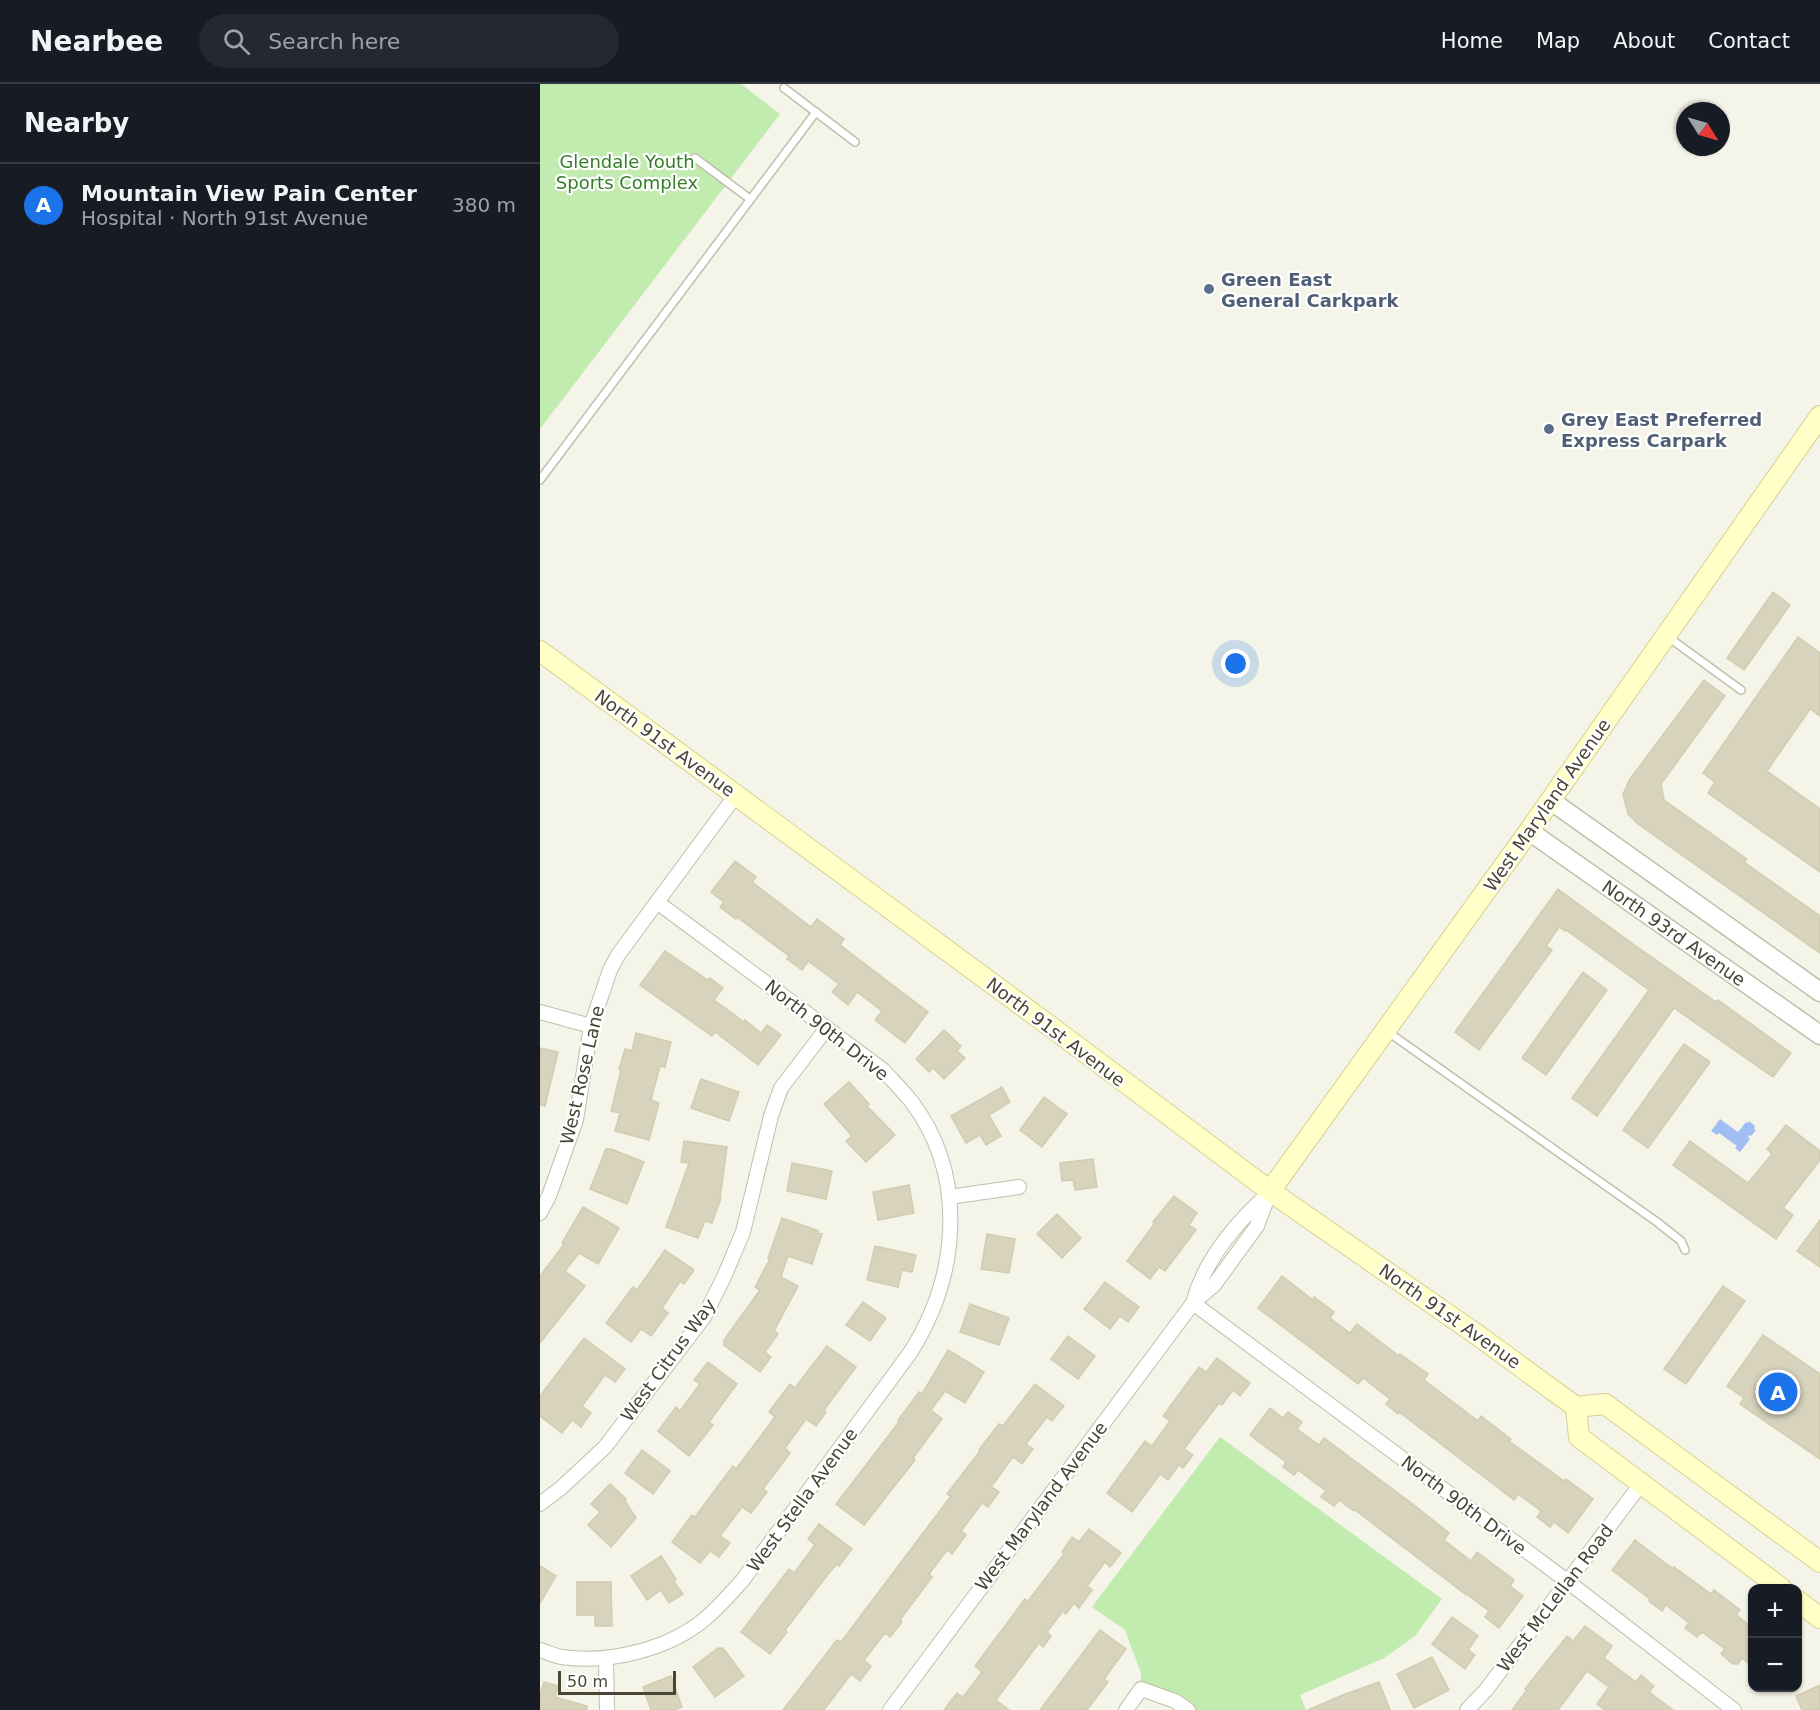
<!DOCTYPE html>
<meta charset="utf-8">
<style>
:root{--surface:#171b24;--page:#242831;--text:#f1f3f6;--muted:#9ea1a6;--line:#363941;--accent:#1a73e8}
body{margin:0;font-family:"DejaVu Sans",sans-serif;background:var(--page);color:var(--text)}
.controls{position:absolute;right:18px;bottom:18px;display:grid;overflow:hidden;border-radius:12px;box-shadow:0 2px 4px #0004}
.controls button{width:54px;height:54px;display:grid;place-items:center;padding:0;border:0;border-bottom:2px solid var(--line);background:var(--surface);color:var(--text);font:30px sans-serif}
.compass{position:absolute;left:1136px;top:18px;width:54px;height:54px;border-radius:50%;background:var(--surface);box-shadow:0 2px 4px #0004;rotate:127deg}
.scale{position:absolute;left:18px;bottom:15px;width:118px;box-sizing:border-box;padding-left:6px;border:3px solid #494636;border-top:0;font-size:16px;line-height:21px;white-space:nowrap;color:#494636;-webkit-text-stroke:4px #fff;paint-order:stroke}
.you{position:absolute;left:696px;top:580px;width:21px;height:21px;margin:-15px;border:4px solid #fff;border-radius:50%;background:#1a73e8;box-shadow:0 0 0 9px #1a73e833}
.badge{display:grid;place-items:center;width:39px;height:39px;border-radius:50%;background:var(--accent);color:#fff;font-size:20px;font-weight:700}
.pin{position:absolute;translate:-50% -50%;border:3px solid #fff;box-shadow:0 2px 6px #0006}
.list{margin:0;padding:0;list-style:none}
h2{display:flex;justify-content:space-between;align-items:center;height:78px;margin:0;padding:0 24px;font-size:26px}
h2 small{font-size:20px;font-weight:400;color:var(--muted)}
.list li{display:grid;grid-template-columns:39px 1fr auto;gap:18px;align-items:center;box-sizing:border-box;height:84px;padding:0 24px;border-top:2px solid var(--line)}
.list b{display:block;font-size:22px;white-space:nowrap}
.list p{margin:0;font-size:20px;white-space:nowrap;color:var(--muted)}
.list em{font-size:20px;font-style:normal;color:var(--muted)}
.icon{flex:none;width:33px;height:33px;fill:none;stroke:currentColor;stroke-width:2;stroke-linecap:round;stroke-linejoin:round}
.map{position:relative;flex:none;width:1280px;height:1626px;overflow:hidden}
header{display:flex;align-items:center;gap:36px;box-sizing:border-box;height:84px;padding:0 30px;background:var(--surface);border-bottom:2px solid var(--line)}
header strong{font-size:28px}
nav{display:flex;gap:33px;margin-inline-start:auto;font-size:21px}
.search{width:420px;height:54px;background:var(--page);display:flex;align-items:center;gap:15px;box-sizing:border-box;padding:0 21px;border-radius:33px;color:var(--muted);font-size:22px}
main{display:flex}
aside{flex:1;background:var(--surface)}
.map>svg:first-child{display:block}
.green{fill:#c1ebaf}
.water{fill:#a1bef4}
.building{fill:#d7d3bc;stroke:#d2cdaf;stroke-width:1.5}
.lines{fill:none;stroke-linecap:round;stroke-linejoin:round}
.service-casing{stroke:#c1bfaa;stroke-width:10}
.minor-casing{stroke:#c1bfaa;stroke-width:16}
.tertiary-casing{stroke:#c1bfaa;stroke-width:21}
.secondary-casing{stroke:#d4d293;stroke-width:22}
.service{stroke:#fff;stroke-width:7}
.minor{stroke:#fff;stroke-width:14}
.tertiary{stroke:#fff;stroke-width:18}
.secondary{stroke:#ffffc7;stroke-width:20}
.service-dot{fill:#5c6f8a;stroke:#fff;stroke-width:2}
.labels{text-anchor:middle;dominant-baseline:central;stroke-width:4.5;stroke-linejoin:round;paint-order:stroke}
.park-label{font-size:18px;fill:#327e26;stroke:#fff}
.service-label{font-size:18px;font-weight:bold;fill:#4e5e75;stroke:#fff;text-anchor:start}
.street-label{font-size:18px;fill:#494636;stroke:#fff}
</style>
<header>
<strong>Nearbee</strong>
<div class="search"><svg class="icon" aria-label="search" viewBox="0 0 24 24"><circle cx="10" cy="10" r="6"/><path d="M15 15l6 6"/></svg>Search here</div>
<nav><a>Home</a><a>Map</a><a>About</a><a>Contact</a></nav>
</header>
<main>
<aside>
<h2>Nearby<small></small></h2>
<ul class="list">
<li><span class="badge">A</span><div><b>Mountain View Pain Center</b><p>Hospital · North 91st Avenue</p></div><em>380 m</em></li>
</ul>
</aside>
<div class="map">
<svg width="1280" height="1626" viewBox="0 0 1280 1626">
<rect width="100%" height="100%" fill="#f5f4e8"/>
<!-- green -->
<g class="green">
<polygon points="0,0 201,0 240,30 0,345"/>
<polygon points="680,1353 902,1515 875,1552 844,1574 760,1611 766,1626 648,1626 601,1605 601,1589 585,1546 552,1523"/>
</g>
<!-- water -->
<polygon class="water" points="1180,1035 1198,1048 1206,1038 1208,1039 1209,1037 1215,1042 1214,1045 1216,1046 1211,1052 1209,1051 1208,1053 1210,1055 1200,1068 1195,1064 1197,1062 1179,1049 1177,1051 1171,1047"/>
<!-- building -->
<g class="building">
<polygon points="1233,508 1250,521 1204,586 1187,574"/>
<polygon points="1258,553 1280,569 1280,632 1270,625 1227,687 1280,725 1280,788 1168,709 1175,698 1163,689"/>
<polygon points="1164,596 1185,612 1121,700 1124,716 1207,775 1204,778 1280,832 1280,869 1098,740 1088,730 1083,710 1090,695"/>
<polygon points="195,777 216,793 212,798 271,843 277,835 304,855 300,861 388,928 365,959 335,936 342,927 317,908 308,921 292,908 299,900 268,877 262,886 247,875 249,872 197,833 196,835 180,823 184,818 171,808"/>
<polygon points="1018,805 1093,860 1176,918 1178,916 1251,969 1233,993 1134,924 1057,1032 1032,1014 1109,906 1026,846 1025,847 1019,843 1006,862 1012,866 939,966 915,948"/>
<polygon points="125,867 168,896 170,894 183,904 174,916 204,938 205,936 221,949 227,941 241,951 218,981 175,948 172,952 100,901"/>
<polygon points="1043,888 1067,906 1006,991 982,974"/>
<polygon points="404,946 421,962 417,967 425,974 404,995 393,984 389,988 376,975"/>
<polygon points="96,949 131,958 125,983 120,982 111,1016 119,1019 109,1056 75,1047 80,1029 71,1027 81,986 79,985 85,965 92,967"/>
<polygon points="1144,960 1170,978 1108,1064 1083,1046"/>
<polygon points="0,964 18,968 5,1022 0,1021"/>
<polygon points="161,995 199,1008 189,1037 151,1024"/>
<polygon points="309,998 329,1020 327,1022 355,1051 326,1078 306,1057 312,1052 284,1020"/>
<polygon points="462,1003 470,1018 449,1031 461,1052 446,1061 440,1051 426,1059 411,1032"/>
<polygon points="504,1013 527,1030 502,1063 480,1046"/>
<polygon points="1246,1041 1280,1067 1280,1076 1243,1124 1253,1131 1236,1155 1133,1081 1150,1057 1208,1099 1232,1070 1227,1065"/>
<polygon points="144,1057 187,1063 180,1114 181,1114 172,1139 165,1137 158,1154 126,1143 149,1079 141,1078"/>
<polygon points="66,1065 71,1065 104,1078 87,1120 50,1105"/>
<polygon points="553,1075 557,1103 535,1106 533,1096 522,1097 520,1079"/>
<polygon points="252,1079 292,1087 286,1115 247,1107"/>
<polygon points="369,1101 374,1129 338,1136 333,1108"/>
<polygon points="634,1112 657,1129 649,1141 656,1146 625,1187 619,1183 610,1195 587,1177 615,1139 613,1138"/>
<polygon points="43,1123 79,1144 58,1180 39,1169 25,1187 45,1202 0,1259 0,1192 24,1160 22,1159"/>
<polygon points="517,1130 541,1154 522,1174 497,1150"/>
<polygon points="242,1134 279,1147 273,1148 282,1150 272,1180 248,1172 241,1193 258,1202 234,1247 238,1250 225,1268 231,1273 220,1288 184,1261 184,1256 220,1206 215,1203 230,1175 228,1174"/>
<polygon points="1280,1136 1280,1183 1257,1167"/>
<polygon points="447,1150 475,1155 469,1189 441,1185"/>
<polygon points="335,1162 376,1171 372,1188 362,1186 358,1203 327,1196"/>
<polygon points="125,1166 154,1186 144,1200 140,1197 122,1224 128,1229 111,1252 101,1245 91,1258 66,1239 93,1203 97,1206"/>
<polygon points="742,1192 773,1216 774,1213 794,1228 790,1234 810,1249 817,1240 859,1272 860,1270 888,1290 884,1296 938,1337 941,1332 971,1355 969,1357 1024,1397 1026,1395 1053,1415 1028,1449 1014,1438 1010,1443 997,1433 1001,1427 978,1410 974,1416 859,1328 858,1330 846,1320 850,1315 823,1294 818,1300 718,1224"/>
<polygon points="565,1198 599,1223 588,1238 580,1232 570,1245 544,1225"/>
<polygon points="1183,1202 1205,1217 1146,1300 1124,1285"/>
<polygon points="323,1218 346,1234 330,1257 306,1241"/>
<polygon points="430,1220 469,1234 459,1261 420,1248"/>
<polygon points="1223,1251 1280,1290 1280,1375 1200,1320 1204,1314 1187,1302"/>
<polygon points="528,1252 555,1272 538,1295 511,1275"/>
<polygon points="44,1254 85,1285 75,1298 65,1291 42,1322 51,1329 41,1343 32,1336 22,1349 0,1332 0,1312"/>
<polygon points="287,1262 316,1283 284,1326 286,1328 276,1342 266,1335 245,1364 250,1369 223,1405 227,1408 211,1429 202,1423 180,1452 190,1459 179,1473 170,1467 160,1479 132,1458 152,1431 155,1433 193,1382 196,1385 235,1333 229,1328 250,1300 255,1304"/>
<polygon points="408,1266 444,1288 425,1319 405,1307 391,1326 402,1335 373,1374 375,1376 324,1441 296,1420 359,1338 358,1336 379,1308 382,1310"/>
<polygon points="677,1274 710,1299 700,1312 693,1306 682,1321 679,1319 644,1365 653,1371 643,1384 639,1381 628,1396 620,1390 592,1428 567,1409 605,1357 612,1362 630,1337 623,1332 659,1283 666,1288"/>
<polygon points="168,1278 197,1300 169,1338 173,1341 149,1372 118,1347 136,1323 140,1327 160,1300 154,1296"/>
<polygon points="495,1300 524,1322 512,1337 507,1333 486,1360 493,1365 482,1380 473,1373 451,1403 459,1408 448,1423 442,1419 421,1447 426,1451 412,1470 407,1466 389,1490 392,1493 360,1536 362,1538 350,1553 345,1549 324,1576 331,1582 320,1597 311,1590 284,1626 243,1626 297,1556 301,1558 411,1412 407,1410 440,1367 439,1366 459,1340 463,1342"/>
<polygon points="730,1324 743,1334 748,1328 762,1338 757,1345 779,1361 784,1354 874,1421 909,1449 904,1456 931,1477 937,1468 974,1496 970,1502 983,1512 959,1544 945,1533 949,1527 925,1509 925,1510 815,1426 814,1427 799,1416 794,1422 781,1413 786,1407 758,1386 754,1391 743,1383 746,1378 710,1351"/>
<polygon points="102,1366 130,1387 113,1410 85,1389"/>
<polygon points="70,1400 86,1415 85,1417 96,1434 71,1463 48,1441 60,1428 51,1420"/>
<polygon points="279,1440 312,1465 299,1482 297,1480 289,1489 245,1546 247,1548 230,1570 201,1548 249,1485 254,1489 275,1461 268,1455"/>
<polygon points="549,1445 581,1469 570,1483 565,1478 547,1502 552,1506 539,1524 534,1519 526,1530 523,1527 507,1548 511,1552 503,1563 499,1559 456,1616 469,1626 404,1626 417,1609 423,1613 442,1588 435,1582 485,1515 488,1517 524,1470 522,1468 532,1453 539,1458"/>
<polygon points="1095,1456 1133,1485 1134,1483 1171,1510 1174,1506 1200,1526 1196,1531 1212,1543 1212,1582 1202,1574 1198,1580 1193,1580 1181,1570 1185,1565 1162,1548 1157,1553 1145,1544 1149,1539 1126,1521 1122,1527 1109,1517 1110,1515 1072,1486"/>
<polygon points="121,1472 136,1495 134,1498 143,1510 129,1519 121,1506 107,1516 91,1492"/>
<polygon points="0,1482 16,1492 0,1519"/>
<polygon points="37,1498 71,1498 72,1542 55,1542 55,1531 37,1531"/>
<polygon points="912,1533 938,1552 928,1566 935,1571 925,1585 892,1560"/>
<polygon points="1045,1542 1072,1562 1064,1574 1096,1598 1101,1591 1114,1602 1109,1608 1133,1626 1065,1626 1057,1620 1069,1603 1047,1587 1018,1626 972,1626 987,1606 985,1605 1027,1552 1033,1557"/>
<polygon points="560,1546 586,1565 564,1595 568,1598 547,1626 500,1626"/>
<polygon points="178,1564 183,1564 204,1592 175,1613 153,1583"/>
<polygon points="892,1573 909,1606 874,1624 857,1590"/>
<polygon points="131,1592 142,1623 134,1626 111,1626 103,1603"/>
<polygon points="4,1598 18,1602 15,1613 47,1622 47,1626 0,1626 0,1611"/>
<polygon points="839,1598 850,1626 768,1626 803,1611"/>
<polygon points="1280,1601 1280,1626 1262,1626 1256,1612"/>
</g>
<g class="lines">
<defs>
<g id="service">
<polyline points="244,4 315,58"/>
<polyline points="155,74 210,115"/>
<polyline points="0,396 276,28"/>
<polyline points="1128,553 1201,606"/>
<polyline points="848,948 1117,1138 1141,1157 1145,1166"/>
</g>
<g id="minor">
<polyline points="0,928 51,942"/>
<polyline points="409,1113 479,1103"/>
<polyline points="0,1129 9,1112 36,1036 51,942 70,886 78,871 196,711"/>
<polyline points="653,1219 1027,1497 1194,1626"/>
<path d="M 653,1219 C 664,1177 695,1140 727,1111"/>
<polyline points="0,1420 21,1404 65,1363 164,1233 184,1193 203,1148 231,1032 241,1004 287,944"/>
<path d="M 0,1566 C 7,1568 15,1572 22,1573 C 69,1580 130,1565 166,1534 C 179,1523 190,1510 202,1497 L 370,1269 C 419,1192 428,1092 371,1017 C 362,1006 352,996 343,986 L 117,818"/>
<polyline points="66,1575 67,1626"/>
<polyline points="350,1626 653,1219 674,1201 717,1142 730,1107"/>
<polyline points="586,1626 601,1605 635,1617 648,1626"/>
<polyline points="927,1626 946,1606 1101,1400"/>
</g>
<g id="tertiary">
<polyline points="1010,716 1280,908"/>
<polyline points="989,747 1280,951"/>
</g>
<g id="secondary">
<polyline points="0,567 518,948 730,1107 936,1250 1036,1323 1065,1320 1280,1478"/>
<polyline points="730,1107 989,747 1280,332"/>
<polyline points="1036,1323 1039,1353 1241,1504"/>
<polyline points="1258,1517 1280,1534"/>
</g>
</defs>
<!-- service casing -->
<use href="#service" class="service-casing"/>
<!-- minor casing -->
<use href="#minor" class="minor-casing"/>
<!-- tertiary casing -->
<use href="#tertiary" class="tertiary-casing"/>
<!-- secondary casing -->
<use href="#secondary" class="secondary-casing"/>
<!-- service -->
<use href="#service" class="service"/>
<!-- minor -->
<use href="#minor" class="minor"/>
<!-- tertiary -->
<use href="#tertiary" class="tertiary"/>
<!-- secondary -->
<use href="#secondary" class="secondary"/>
</g>
<!-- markers -->
<g class="service-dot">
<circle cx="669" cy="205" r="6"/>
<circle cx="1009" cy="345" r="6"/>
</g>
<g class="labels">
<!-- park labels -->
<g class="park-label">
<text x="87" y="77">Glendale Youth<tspan x="87" dy="21">Sports Complex</tspan></text>
</g>
<!-- service labels -->
<g class="service-label">
<text x="681" y="195">Green East<tspan x="681" dy="21">General Carkpark</tspan></text>
<text x="1021" y="335">Grey East Preferred<tspan x="1021" dy="21">Express Carpark</tspan></text>
</g>
<!-- street labels -->
<g class="street-label">
<text transform="translate(125 659) rotate(36)">North 91st Avenue</text>
<text transform="translate(1007 721) rotate(-55)">West Maryland Avenue</text>
<text transform="translate(1134 849) rotate(35)">North 93rd Avenue</text>
<text transform="translate(287 946) rotate(38)">North 90th Drive</text>
<text transform="translate(516 948) rotate(37)">North 91st Avenue</text>
<text transform="translate(42 991) rotate(-77)">West Rose Lane</text>
<text transform="translate(910 1232) rotate(35)">North 91st Avenue</text>
<text transform="translate(128 1276) rotate(-54)">West Citrus Way</text>
<text transform="translate(262 1416) rotate(-54)">West Stella Avenue</text>
<text transform="translate(924 1421) rotate(37)">North 90th Drive</text>
<text transform="translate(501 1422) rotate(-53)">West Maryland Avenue</text>
<text transform="translate(1015 1514) rotate(-53)">West McLellan Road</text>
</g>
</g>
</svg>
<div class="controls">
<button>+</button>
<button>−</button>
</div>
<svg class="compass" viewBox="-18 -18 36 36"><path d="M0-13l5 13h-10z" fill="#e53935"/><path d="M0 13l5-13h-10z" fill="#9ea1a6"/></svg>
<div class="scale">50 m</div>
<div class="you"></div>
<div class="pin badge" style="left:1238px;top:1308px">A</div>
</div>
</main>
